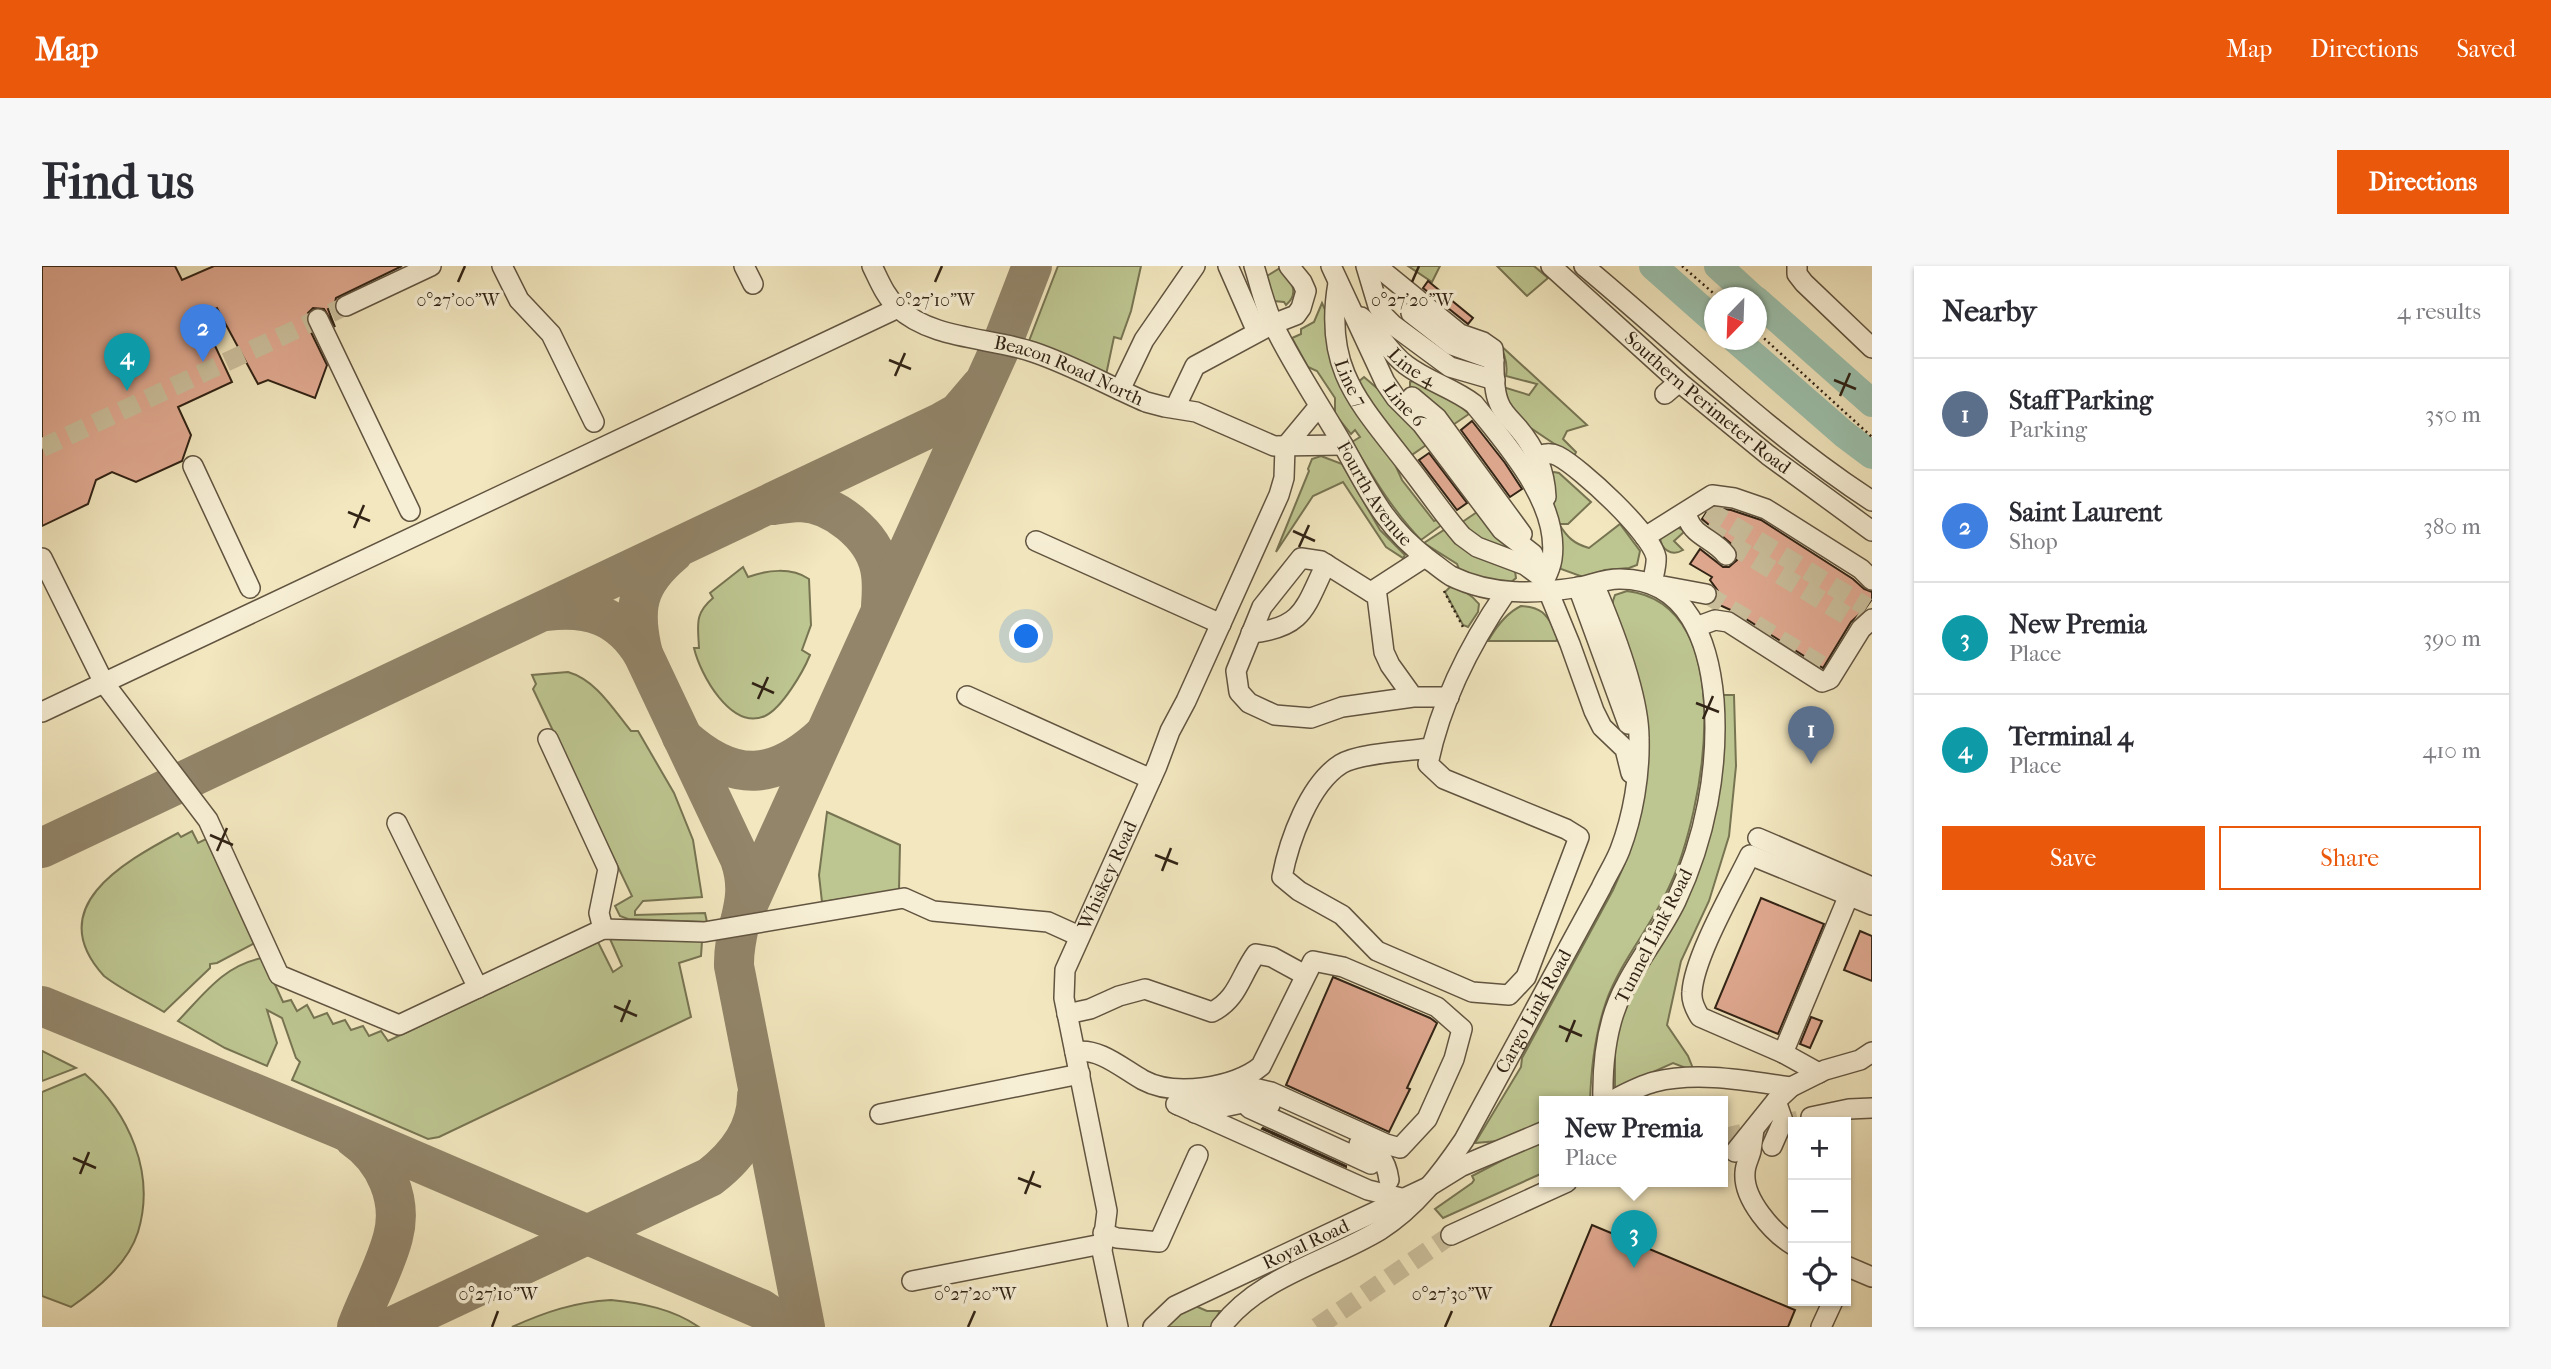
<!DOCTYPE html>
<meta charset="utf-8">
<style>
:root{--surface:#fff;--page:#f7f7f7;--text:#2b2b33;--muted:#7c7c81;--line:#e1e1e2;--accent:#ea580c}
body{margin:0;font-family:"IM FELL French Canon",serif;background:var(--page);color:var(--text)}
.controls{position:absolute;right:21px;bottom:21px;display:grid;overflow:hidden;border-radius:0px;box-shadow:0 2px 5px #0004}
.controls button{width:63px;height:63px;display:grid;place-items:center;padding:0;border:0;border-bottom:2px solid var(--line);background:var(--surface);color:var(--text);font:35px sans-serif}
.compass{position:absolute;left:1662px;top:21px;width:63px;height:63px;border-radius:50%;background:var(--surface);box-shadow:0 2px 5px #0004;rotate:203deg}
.you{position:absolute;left:985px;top:371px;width:24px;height:24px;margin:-18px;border:5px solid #fff;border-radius:50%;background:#1a73e8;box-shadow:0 0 0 10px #1a73e833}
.badge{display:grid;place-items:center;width:46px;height:46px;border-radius:50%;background:var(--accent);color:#fff;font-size:23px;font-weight:700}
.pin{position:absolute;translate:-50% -58px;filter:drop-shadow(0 2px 4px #0008)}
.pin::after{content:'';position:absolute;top:37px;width:24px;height:21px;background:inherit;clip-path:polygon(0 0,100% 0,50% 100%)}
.popup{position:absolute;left:1497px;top:830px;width:189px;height:91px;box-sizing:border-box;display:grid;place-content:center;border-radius:0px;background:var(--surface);filter:drop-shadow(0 2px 5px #0005);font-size:23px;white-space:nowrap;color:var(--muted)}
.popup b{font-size:26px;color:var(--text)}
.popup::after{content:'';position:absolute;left:50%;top:100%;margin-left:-14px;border:14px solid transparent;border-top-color:var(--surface)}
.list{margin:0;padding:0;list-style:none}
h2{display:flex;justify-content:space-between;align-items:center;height:91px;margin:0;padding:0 28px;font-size:30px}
h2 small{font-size:23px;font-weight:400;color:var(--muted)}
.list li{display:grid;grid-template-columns:46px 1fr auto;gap:21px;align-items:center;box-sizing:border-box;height:112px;padding:0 28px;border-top:2px solid var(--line)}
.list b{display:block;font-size:26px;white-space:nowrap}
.list p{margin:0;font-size:23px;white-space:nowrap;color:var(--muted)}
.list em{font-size:23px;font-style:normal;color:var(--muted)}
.actions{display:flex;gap:14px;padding:21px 28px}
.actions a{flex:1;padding:16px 0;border:2px solid var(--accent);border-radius:0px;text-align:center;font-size:24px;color:var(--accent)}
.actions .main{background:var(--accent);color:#fff}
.icon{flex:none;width:38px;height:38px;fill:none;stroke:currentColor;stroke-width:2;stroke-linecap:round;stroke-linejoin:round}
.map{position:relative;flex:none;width:1830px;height:1061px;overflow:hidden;border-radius:0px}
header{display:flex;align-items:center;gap:42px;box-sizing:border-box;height:98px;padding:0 35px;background:var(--accent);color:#fff}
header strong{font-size:33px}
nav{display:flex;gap:38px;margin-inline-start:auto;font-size:24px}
.intro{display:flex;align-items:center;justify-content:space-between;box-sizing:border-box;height:168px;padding:0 42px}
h1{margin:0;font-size:49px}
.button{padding:18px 32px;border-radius:0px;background:var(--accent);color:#fff;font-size:24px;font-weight:700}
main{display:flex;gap:42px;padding:0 42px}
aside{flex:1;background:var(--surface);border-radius:0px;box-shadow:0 2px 5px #0004}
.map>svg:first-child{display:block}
.green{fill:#bdc590;stroke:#777452;stroke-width:2}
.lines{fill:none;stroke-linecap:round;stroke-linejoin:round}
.river{stroke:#9cc1ad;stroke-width:28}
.taxiway{stroke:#92856a;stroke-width:40}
.building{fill:#e1aa92;stroke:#312315;stroke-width:2}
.minor-tunnel{stroke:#cbc09d;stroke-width:19;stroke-dasharray:19 10;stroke-linecap:butt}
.minor-casing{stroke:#615440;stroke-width:22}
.path{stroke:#312315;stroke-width:2.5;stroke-dasharray:2 3.5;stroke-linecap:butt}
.minor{stroke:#f7efd5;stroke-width:19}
.ticks{fill:none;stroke:#312315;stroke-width:2.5}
.labels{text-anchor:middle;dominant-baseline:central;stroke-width:7;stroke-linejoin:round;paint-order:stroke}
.street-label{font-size:19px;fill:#312315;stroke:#f7efd5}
.ticks-label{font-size:18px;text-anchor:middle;fill:#312315;stroke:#f7efd5;stroke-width:7;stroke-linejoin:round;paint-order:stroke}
</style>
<header>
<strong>Map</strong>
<nav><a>Map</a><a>Directions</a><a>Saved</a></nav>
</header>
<div class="intro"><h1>Find us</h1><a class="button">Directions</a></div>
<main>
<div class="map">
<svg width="1830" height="1061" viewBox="0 0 1830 1061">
<rect width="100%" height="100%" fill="#f2e7bf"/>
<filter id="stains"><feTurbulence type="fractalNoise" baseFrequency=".00286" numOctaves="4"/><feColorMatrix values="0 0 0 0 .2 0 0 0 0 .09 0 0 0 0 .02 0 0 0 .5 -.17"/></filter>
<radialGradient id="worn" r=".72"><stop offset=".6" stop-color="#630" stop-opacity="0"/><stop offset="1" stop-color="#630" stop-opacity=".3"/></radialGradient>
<!-- green -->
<g class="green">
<polygon points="1016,0 1099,0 1089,45 1079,73 1072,71 1064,109 987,75"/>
<polygon points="1366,0 1398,0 1390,16"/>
<polygon points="1455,0 1492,0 1506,12 1485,30"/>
<path d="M 1238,2 C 1248,14 1259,26 1244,39 L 1242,36 L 1232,35 L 1220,13 Z"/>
<path d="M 1280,37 L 1360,214 L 1392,255 L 1396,253 L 1401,258 L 1379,274 C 1351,245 1331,211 1310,176 L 1318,171 L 1313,164 L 1309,168 L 1293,148 L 1293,132 L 1275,105 L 1266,101 L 1250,72 L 1259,68 L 1259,63 L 1272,56 Z"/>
<path d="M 1456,77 L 1545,159 L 1525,165 L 1521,173 L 1534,186 L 1532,191 L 1490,163 L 1484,166 L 1471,149 L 1461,121 L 1487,129 L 1495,118 L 1464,110 C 1466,97 1463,87 1456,77 Z"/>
<polygon points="1322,111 1364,147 1387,177 1364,193 1315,117"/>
<polygon points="1374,114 1411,133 1427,148 1405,163 1368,121 1368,116"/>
<polygon points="1279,190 1300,198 1338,264 1363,289 1361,292 1344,281 1301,216 1271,230 1234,286 1267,205 1266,203 1270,193"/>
<path d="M 1512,206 L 1517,207 L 1549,236 L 1526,258 L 1517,258 C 1525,271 1532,278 1547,282 L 1578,258 L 1598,285 L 1595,299 L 1587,302 L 1563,304 L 1541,311 L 1519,303 L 1512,291 L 1503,209 Z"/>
<polygon points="1438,244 1474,284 1471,286 1440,280 1413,261"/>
<path d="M 1633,260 L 1643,265 L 1632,275 L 1641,284 C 1629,291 1619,283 1618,271 Z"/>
<polygon points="1405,262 1473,305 1474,312 1468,317 1436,311 1417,303 1415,298 1382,277"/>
<path d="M 701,301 L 706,311 C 725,304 749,301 767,313 L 769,359 L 760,384 L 768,389 C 761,406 740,442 723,450 C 689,465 658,408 652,382 L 657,382 C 656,359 652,348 671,332 L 668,327 Z"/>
<path d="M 1408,321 C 1419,322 1430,329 1437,338 L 1436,346 L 1426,361 L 1421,359 L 1403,326 Z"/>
<path d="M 1585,325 C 1701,339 1661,549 1628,619 C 1610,660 1579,694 1564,736 C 1553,768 1549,802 1548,836 L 1503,836 L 1503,857 L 1467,874 L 1433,877 L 1479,801 L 1480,792 L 1571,624 L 1583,597 L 1599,527 L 1571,351 L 1571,335 L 1573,329 Z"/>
<path d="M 1479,340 C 1503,341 1505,351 1517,370 L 1514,375 L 1446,375 C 1454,361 1464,347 1479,340 Z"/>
<path d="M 526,406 C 554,414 571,443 589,465 L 596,465 L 632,527 L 651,574 L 660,631 L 601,635 L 593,645 L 593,649 L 663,647 L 665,656 L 586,653 L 578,650 L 573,640 L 590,630 L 491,423 L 494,418 L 490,409 Z"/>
<polygon points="1678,429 1692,429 1694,500 1687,570 1667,635 1639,695 1625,759 1646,790 1652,805 1631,797 1573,823 1573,780 1579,747 1637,641"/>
<polygon points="785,546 858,579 857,624 780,636 777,609"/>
<path d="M 150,565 L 156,577 L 164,573 L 213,677 L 175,697 L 168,698 L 168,702 L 122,746 C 102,734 80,724 62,710 C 0,642 80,597 136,567 L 139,571 Z"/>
<path d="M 568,673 L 660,675 L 659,690 L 637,697 L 649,751 L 397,871 L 386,873 L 250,814 L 258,796 L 254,792 L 240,752 L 225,744 L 235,777 L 225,800 L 183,782 L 136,755 C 161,729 183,698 221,692 L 241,736 L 249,734 L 255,745 L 265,739 L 272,752 L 285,747 L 291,758 L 303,754 L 309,764 L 321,760 L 327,770 L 339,765 L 346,775 L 556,676 L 571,706 L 580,700 Z"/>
<polygon points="0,785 34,802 0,815"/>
<path d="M 43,808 C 87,847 114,907 96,966 C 86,998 55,1023 29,1041 L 0,1030 L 0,826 Z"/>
<polygon points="1503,872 1503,906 1401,952 1393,943 1430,917 1432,914 1430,910"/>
<path d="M 569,1034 C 600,1037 631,1043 657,1061 L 470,1061 C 503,1046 533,1036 569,1034 Z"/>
<polygon points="1151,1039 1165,1045 1178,1045 1169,1061 1118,1061"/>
</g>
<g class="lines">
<!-- river -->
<g class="river">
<polyline points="1611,0 1672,54"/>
<polyline points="1676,0 1711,32"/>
<polyline points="1714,34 1830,137"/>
<polyline points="1694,74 1802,168 1830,189"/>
</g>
<!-- taxiway -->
<g class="taxiway">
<path d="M 731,239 C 740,238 749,236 758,236 C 792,237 831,269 838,302 C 841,315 840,327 839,340"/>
<path d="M 505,345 C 547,340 578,350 601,388 C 590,343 594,318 631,287"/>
<path d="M 601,388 L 698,593 C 713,637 691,657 692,700 L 763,1061"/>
<path d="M 640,471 C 692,518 733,515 783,468"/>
<polyline points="0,582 900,156 916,147 939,120"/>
<polyline points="698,656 960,78 990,0"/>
<polyline points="0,740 294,861 719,1043 745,1061"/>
<path d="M 312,872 C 343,893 361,934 351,971 C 343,1002 326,1031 315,1061"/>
<path d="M 349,1061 L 668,911 C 694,891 715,865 715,830"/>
</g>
</g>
<!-- building -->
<g class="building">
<polygon points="0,0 133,0 140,14 172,0 360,0 294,32 292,41 286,43 293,61 282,43 271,42 266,47 265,58 285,99 273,132 226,114 216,118 175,42 159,50 190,116 136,141 149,169 140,195 94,216 70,206 54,214 46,238 0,260"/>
<polygon points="1386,15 1431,52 1426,58 1381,22"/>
<polygon points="1430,155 1463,197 1480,223 1468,231 1419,164"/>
<polygon points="1387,187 1425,237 1415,244 1377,194"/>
<polygon points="1673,242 1689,244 1719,254 1811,313 1822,323 1830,326 1830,333 1823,343 1809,356 1781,402 1693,346 1673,337 1676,325 1668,314 1670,311 1648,298 1658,283 1681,301 1687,301 1695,294 1693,281 1660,253 1664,247"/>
<polygon points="1719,632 1782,658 1736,768 1673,742"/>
<polygon points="1818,665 1830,670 1830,715 1802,704"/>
<polygon points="1291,711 1388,752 1395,757 1365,822 1368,823 1347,866 1244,819"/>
<polygon points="1769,751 1780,755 1768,782 1758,778"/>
<polygon points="1221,862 1304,900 1304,901 1220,863"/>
<polygon points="1550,959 1753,1044 1746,1061 1508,1061"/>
</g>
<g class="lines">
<!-- minor-tunnel -->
<g class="minor-tunnel">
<polyline points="0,182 304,40"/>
<polyline points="1666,244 1825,341"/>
<polyline points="1664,263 1815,356"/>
<polyline points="1664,328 1784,402"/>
<polyline points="1681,872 1769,851"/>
<polyline points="1275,1061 1409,969"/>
</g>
<defs>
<g id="minor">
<polyline points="460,0 477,34 509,68 552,156"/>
<polyline points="702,0 711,18"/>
<path id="s1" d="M 830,0 C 837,14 843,30 855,41 C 890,74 948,71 991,86 C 1030,99 1067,120 1104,136 L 1123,141 L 1154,146 L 1232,180 L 1301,179"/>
<polyline points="1186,0 1215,66"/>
<path id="s2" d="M 1212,0 C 1218,19 1223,42 1232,60 C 1252,101 1278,139 1301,179 C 1327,225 1342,260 1386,293 C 1393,298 1401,305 1409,310 C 1450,330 1494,328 1538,321 C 1551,318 1564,313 1577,313 C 1646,312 1667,377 1672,434 C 1677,503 1663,573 1634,635 C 1620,664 1599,690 1584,719 C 1564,755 1560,796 1561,836"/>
<path id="s3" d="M 1289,0 L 1343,116 L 1354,132 L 1380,158 L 1460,264 L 1491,288 L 1528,378 L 1552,445 L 1560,461 L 1583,483 L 1589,507"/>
<polyline points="1324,0 1336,40 1341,49 1351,59 1408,101 1453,114"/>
<path id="s4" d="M 1509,0 L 1637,116 L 1726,189 L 1830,265"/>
<path d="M 1542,0 C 1638,80 1726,167 1830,235"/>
<polyline points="1755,0 1755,8 1762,17 1830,82"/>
<path d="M 1337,2 L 1418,68 L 1441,76 L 1451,83 C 1453,100 1450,121 1457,137 C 1460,146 1470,155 1476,162 C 1493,182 1503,205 1504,231"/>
<path id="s5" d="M 1296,17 C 1281,104 1318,137 1367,201 C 1385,224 1401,248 1420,270 L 1435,281 L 1483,299 L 1502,313"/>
<polyline points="304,40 389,0"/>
<polyline points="1369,47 1410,79 1452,94"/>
<path id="s6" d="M 1319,51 C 1337,65 1346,86 1364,99 C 1385,115 1411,122 1432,138 C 1464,178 1518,237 1510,293 C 1509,300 1506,307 1503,313"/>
<polyline points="276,53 368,245"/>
<polyline points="1078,124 1102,74 1153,0"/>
<polyline points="1623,128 1637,116"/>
<polyline points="1370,131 1395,152 1480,268"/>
<polyline points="1133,142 1153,100 1231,58 1254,49 1259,42 1264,25 1260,16 1247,0"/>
<polyline points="1243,181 1277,140"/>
<path d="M 1495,190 C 1503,188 1508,186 1516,190 C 1539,202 1609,267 1614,291 C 1615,299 1611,311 1610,318 L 1664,328"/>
<polyline points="151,200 208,322"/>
<path d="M 1646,253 C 1652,270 1673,274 1684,289"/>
<polyline points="1603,271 1670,229 1692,232 1724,243 1819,303 1830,314"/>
<polyline points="994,275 1179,358"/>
<polyline points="0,292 62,417 166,554 237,709 357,759 561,663 662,666 862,632 891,645 1006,656 1037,670"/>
<polyline points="1536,321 1586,458"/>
<polyline points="1329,326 1383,291"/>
<polyline points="1654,361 1673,354 1686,356 1780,416 1788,413 1819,363 1830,353"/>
<path d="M 1209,367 C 1262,362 1263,341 1284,298"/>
<polyline points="925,430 1109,513"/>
<polyline points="1371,431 1348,399 1342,386 1335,330 1279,295 1259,292 1220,341 1194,405 1197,426 1207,437 1233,449 1269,452 1300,441 1371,431 1407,431"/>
<polyline points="0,446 856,42"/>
<polyline points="506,473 566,603 557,647 561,663"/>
<path d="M 1389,482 C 1367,485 1316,487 1299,498 C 1267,518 1247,575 1240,611 L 1257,625 L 1300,649 L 1335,685 L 1430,726 L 1467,729 L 1484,711 L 1537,571 L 1524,563 L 1402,513 L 1386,498 C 1399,435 1428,378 1464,326"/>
<polyline points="355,557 436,722"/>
<polyline points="1716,572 1830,621"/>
<path d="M 1025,748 L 1048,743 L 1077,730 L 1103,723 L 1170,746 C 1196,733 1198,710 1214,688 L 1230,691 L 1263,709"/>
<path d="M 1033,786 C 1057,781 1081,803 1101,814 C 1132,831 1193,822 1219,800 L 1271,695 L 1301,701 L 1395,741 L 1420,763 L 1412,793 L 1385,853 L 1358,882 L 1344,878 L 1229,826 L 1212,822 L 1186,822 L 1157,835 L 1136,839"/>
<polyline points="1741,787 1807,629"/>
<path d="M 1777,807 L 1741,787 L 1658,751 C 1653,743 1649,735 1650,726 C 1652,691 1692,622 1708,589 L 1830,639"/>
<path d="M 1567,836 C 1581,829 1597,820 1612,816 C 1656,805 1706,815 1749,821"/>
<polyline points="1134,838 1326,924 1359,932"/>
<polyline points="1207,842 1329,898"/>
<polyline points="1153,847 1210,835 1228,839"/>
<polyline points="838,848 1038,808"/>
<polyline points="1769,851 1807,843 1830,842"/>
<path d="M 1712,863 C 1711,870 1710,878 1709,885 C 1707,893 1703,899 1703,907 C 1701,933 1730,966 1751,979"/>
<path d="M 1317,878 C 1336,886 1344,892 1347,914"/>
<polyline points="1730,880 1741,855 1734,835"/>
<polyline points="1693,886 1734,835 1749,821 1783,804 1818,794 1830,786"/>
<polyline points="1061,967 1075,972 1117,976 1156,889"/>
<polyline points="1409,969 1525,916"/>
<polyline points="1804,1000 1830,1011"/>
<polyline points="870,1015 1060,978"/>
<path id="s7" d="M 1076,1061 L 1060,985 L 1065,945 L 1022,732 L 1023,704 L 1115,500 L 1128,465 L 1144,435 L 1237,229 L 1242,212 L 1243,181"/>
<path id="s8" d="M 1111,1061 L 1133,1040 L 1386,921 L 1420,900 L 1503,865"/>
<path id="s9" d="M 1179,1061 C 1218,1010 1285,996 1338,964 C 1373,942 1399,908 1422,874 L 1559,622 C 1565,609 1573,597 1578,584 C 1591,550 1598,509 1597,472 C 1597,427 1570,360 1552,318"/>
<polyline points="1779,1061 1791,1035"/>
</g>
</defs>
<!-- minor casing -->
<use href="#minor" class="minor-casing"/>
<!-- path -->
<g class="path">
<polyline points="1640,0 1677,32"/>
<polyline points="1714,65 1830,171"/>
<polyline points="1402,325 1421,361"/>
</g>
<!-- minor -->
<use href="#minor" class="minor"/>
</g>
<!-- ticks -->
<path class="ticks" d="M 416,16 L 423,0M 893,16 L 900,0M 1370,16 L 1377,0M 847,94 L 869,103M 853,110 L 863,87M 1792,114 L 1814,123M 1798,130 L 1808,107M 306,246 L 328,255M 312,262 L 322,239M 1251,265 L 1273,275M 1257,281 L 1267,259M 710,417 L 732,427M 716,433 L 726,411M 1654,437 L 1677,446M 1661,453 L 1671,430M 168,569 L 191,579M 175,585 L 185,562M 1113,589 L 1136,598M 1120,605 L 1129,582M 572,740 L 595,750M 579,756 L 588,734M 1517,760 L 1540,770M 1524,776 L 1533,754M 31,892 L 54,902M 38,908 L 47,886M 976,912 L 999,921M 983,928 L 992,905M 450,1061 L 456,1045M 926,1061 L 933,1045M 1403,1061 L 1410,1045"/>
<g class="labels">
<!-- street labels -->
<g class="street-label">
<text stroke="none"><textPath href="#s6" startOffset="72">Line 4</textPath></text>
<text stroke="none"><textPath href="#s1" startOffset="233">Beacon Road North</textPath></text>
<text stroke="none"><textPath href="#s5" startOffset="103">Line 7</textPath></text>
<text stroke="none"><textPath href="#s4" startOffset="208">Southern Perimeter Road</textPath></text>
<text stroke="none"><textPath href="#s3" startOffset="158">Line 6</textPath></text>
<text stroke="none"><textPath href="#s2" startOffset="259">Fourth Avenue</textPath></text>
<text stroke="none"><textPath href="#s7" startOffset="467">Whiskey Road</textPath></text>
<text transform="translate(1612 670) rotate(-63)">Tunnel Link Road</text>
<text stroke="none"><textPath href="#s9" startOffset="458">Cargo Link Road</textPath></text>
<text stroke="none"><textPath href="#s8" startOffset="175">Royal Road</textPath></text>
</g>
</g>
<g class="ticks-label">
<text x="416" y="40">0°27'00"W</text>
<text x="893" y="40">0°27'10"W</text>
<text x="1370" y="40">0°27'20"W</text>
<text x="456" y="1034">0°27'10"W</text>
<text x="933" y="1034">0°27'20"W</text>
<text x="1410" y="1034">0°27'30"W</text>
</g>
<rect width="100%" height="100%" filter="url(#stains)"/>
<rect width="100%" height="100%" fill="url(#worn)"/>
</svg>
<div class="controls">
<button>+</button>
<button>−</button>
<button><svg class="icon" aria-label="locate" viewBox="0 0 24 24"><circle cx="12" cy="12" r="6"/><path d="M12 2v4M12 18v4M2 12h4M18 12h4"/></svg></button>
</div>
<svg class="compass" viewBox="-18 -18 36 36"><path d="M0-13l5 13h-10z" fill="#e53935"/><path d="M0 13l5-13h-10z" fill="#7c7c81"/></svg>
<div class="you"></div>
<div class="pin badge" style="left:1769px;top:498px;background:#5c6f8a">1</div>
<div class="pin badge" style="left:161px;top:96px;background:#3f7fe0">2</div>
<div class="pin badge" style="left:1592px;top:1002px;background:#0f9aa8">3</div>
<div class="popup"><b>New Premia</b>Place</div>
<div class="pin badge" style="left:85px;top:125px;background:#0f9aa8">4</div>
</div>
<aside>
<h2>Nearby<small>4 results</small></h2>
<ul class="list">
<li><span class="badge" style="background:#5c6f8a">1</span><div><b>Staff Parking</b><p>Parking</p></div><em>350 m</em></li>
<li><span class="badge" style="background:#3f7fe0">2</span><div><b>Saint Laurent</b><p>Shop</p></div><em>380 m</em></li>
<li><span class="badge" style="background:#0f9aa8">3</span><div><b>New Premia</b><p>Place</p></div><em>390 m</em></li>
<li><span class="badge" style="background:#0f9aa8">4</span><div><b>Terminal 4</b><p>Place</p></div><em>410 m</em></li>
</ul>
<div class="actions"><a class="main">Save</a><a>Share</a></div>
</aside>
</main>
